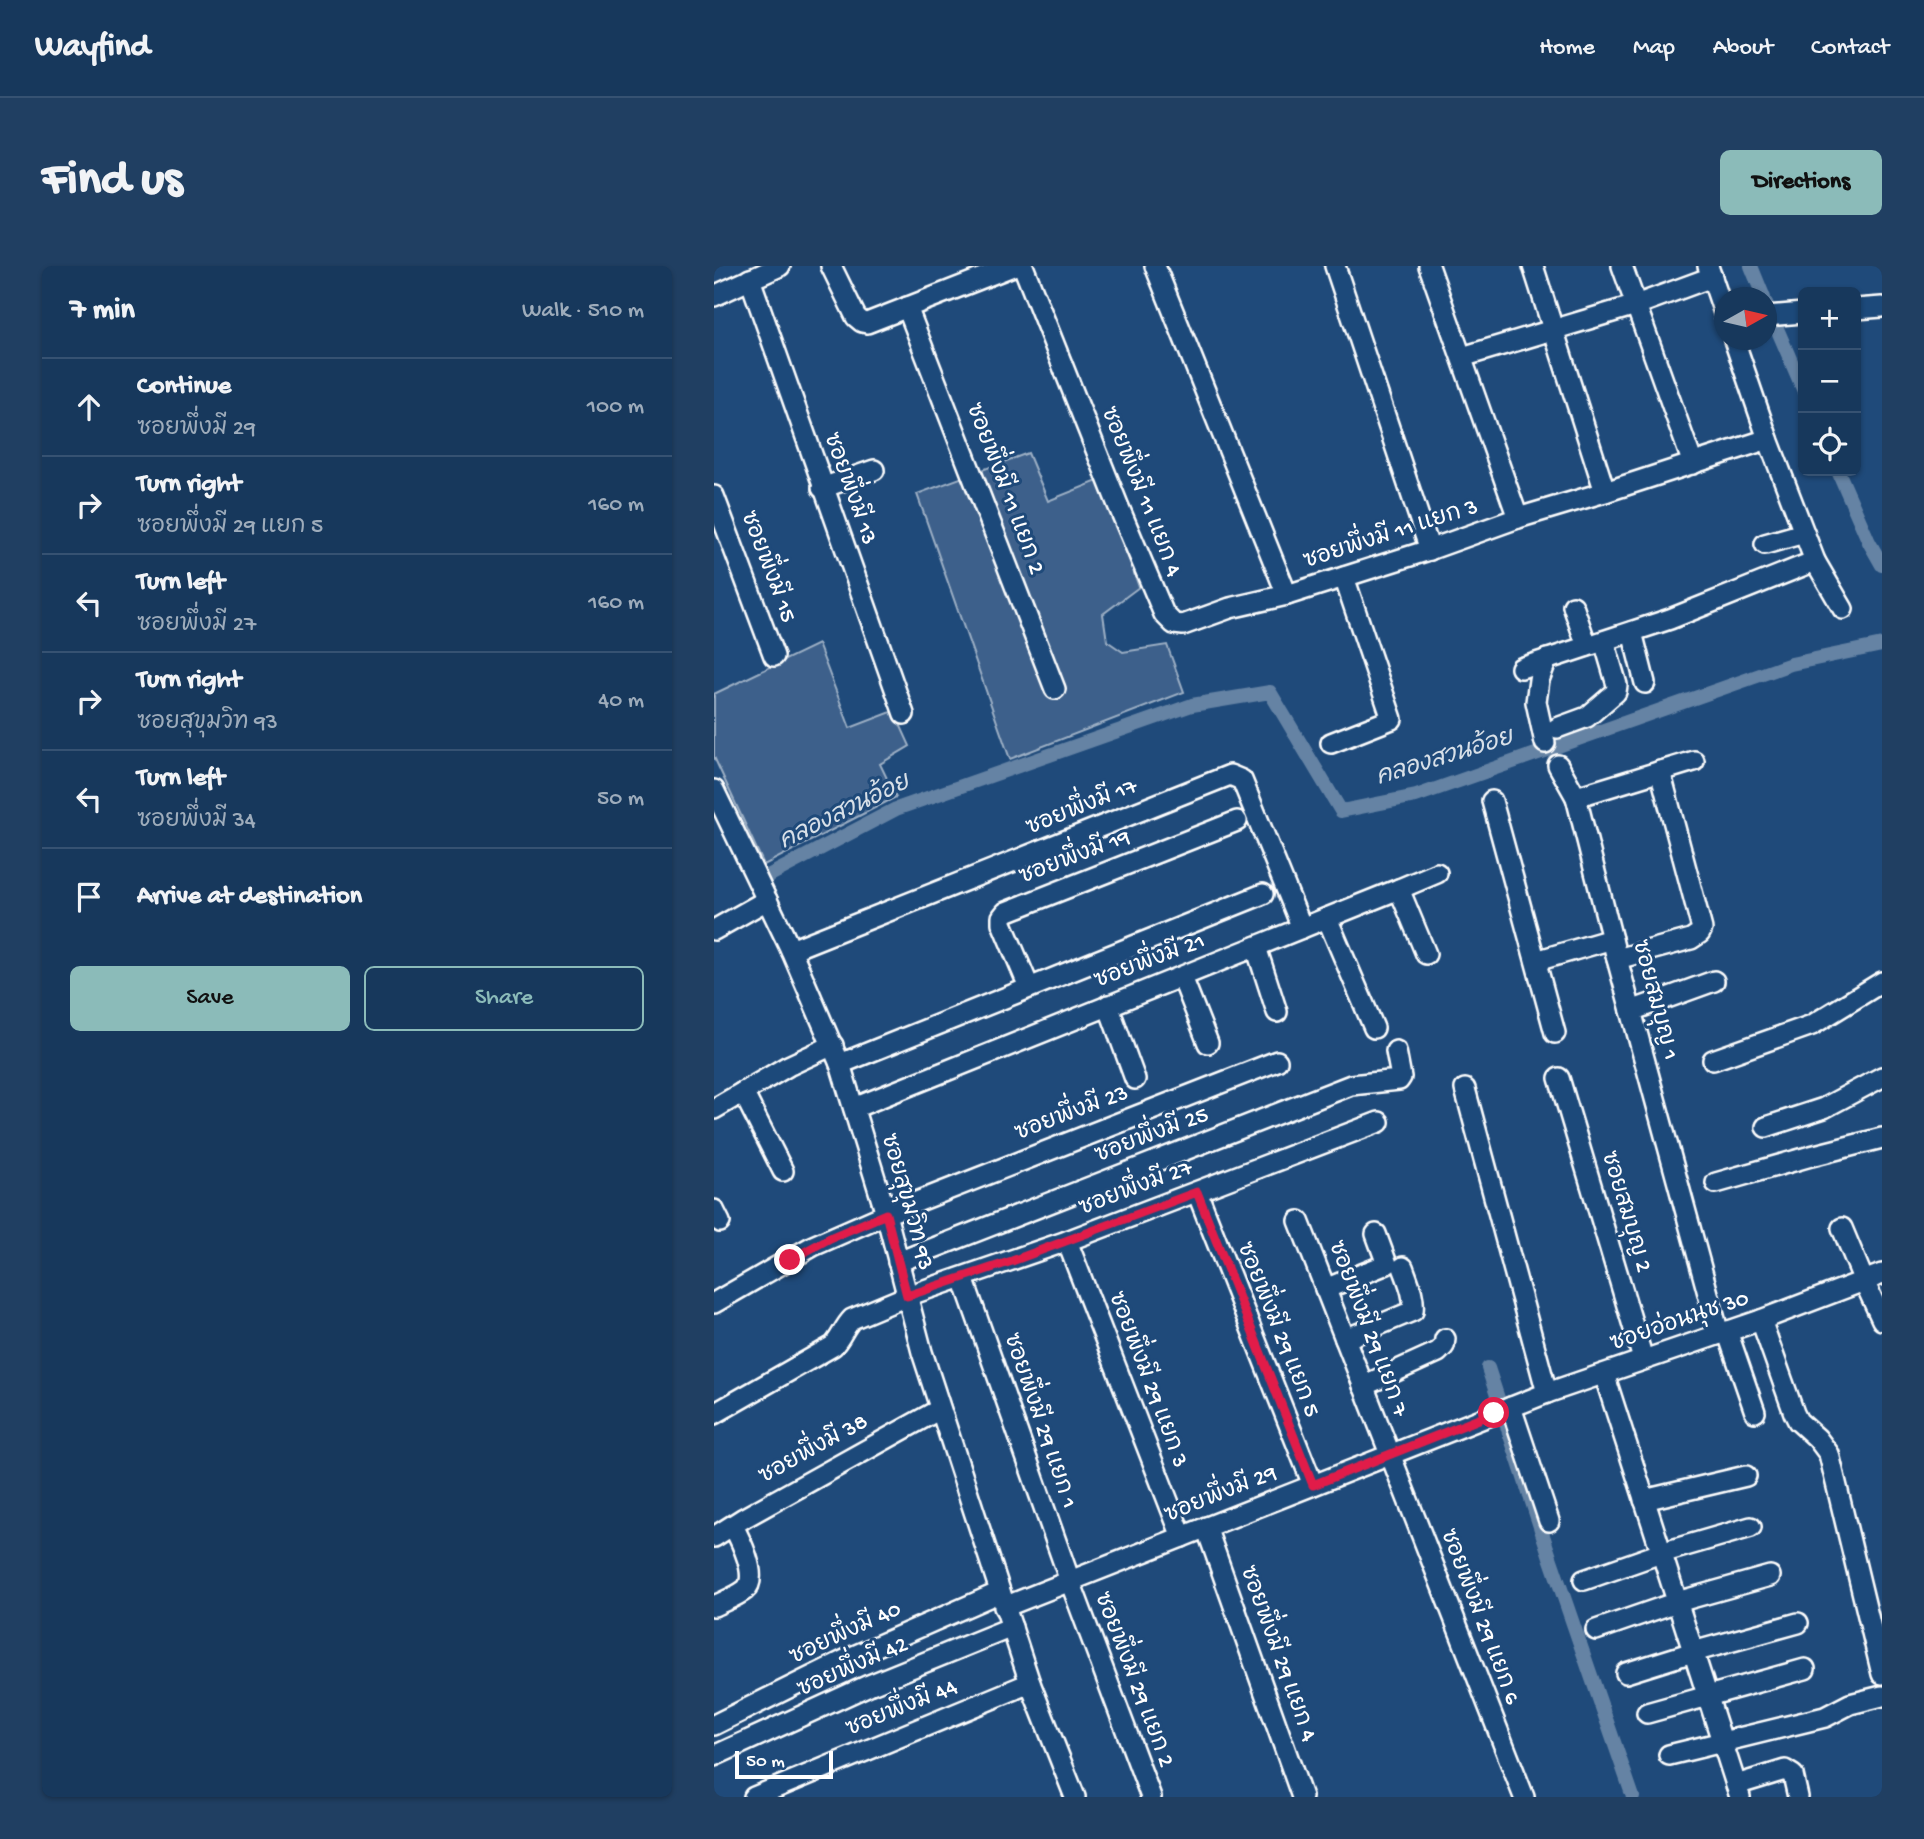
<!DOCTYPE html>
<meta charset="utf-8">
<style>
:root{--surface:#17385c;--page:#203f62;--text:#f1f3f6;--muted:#9eacbb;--line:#365272;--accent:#8bbbb9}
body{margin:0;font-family:"Gochi Hand","Playpen Sans Thai",sans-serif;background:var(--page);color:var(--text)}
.controls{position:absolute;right:21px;top:21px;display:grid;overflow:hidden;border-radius:10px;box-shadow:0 2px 5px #0004}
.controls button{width:63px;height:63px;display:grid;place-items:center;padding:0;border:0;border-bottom:2px solid var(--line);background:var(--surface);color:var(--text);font:35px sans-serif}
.compass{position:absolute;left:1000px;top:21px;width:63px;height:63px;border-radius:50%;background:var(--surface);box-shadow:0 2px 5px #0004;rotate:82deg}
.scale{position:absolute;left:21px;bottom:18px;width:98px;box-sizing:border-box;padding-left:7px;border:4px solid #fff;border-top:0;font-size:19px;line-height:24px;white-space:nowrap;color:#fff;-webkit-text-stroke:5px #1f4a7a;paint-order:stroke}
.stop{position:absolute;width:21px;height:21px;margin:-16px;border:5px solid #e11d48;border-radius:50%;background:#fff}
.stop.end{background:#e11d48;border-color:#fff;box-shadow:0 2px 7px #0008}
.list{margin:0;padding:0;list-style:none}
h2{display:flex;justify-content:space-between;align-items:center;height:91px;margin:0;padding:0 28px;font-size:30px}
h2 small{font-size:23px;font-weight:400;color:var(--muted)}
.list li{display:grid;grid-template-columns:46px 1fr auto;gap:21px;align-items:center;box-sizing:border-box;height:98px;padding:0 28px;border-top:2px solid var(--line)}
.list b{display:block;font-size:26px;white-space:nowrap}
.list p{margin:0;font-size:23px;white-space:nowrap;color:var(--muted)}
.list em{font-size:23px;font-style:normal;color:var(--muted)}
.actions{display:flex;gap:14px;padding:21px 28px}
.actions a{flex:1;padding:16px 0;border:2px solid var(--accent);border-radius:10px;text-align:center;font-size:24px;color:var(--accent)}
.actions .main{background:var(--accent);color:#111}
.icon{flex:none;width:38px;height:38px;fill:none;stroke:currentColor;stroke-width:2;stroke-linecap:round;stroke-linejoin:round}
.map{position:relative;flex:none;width:1168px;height:1531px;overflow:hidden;border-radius:10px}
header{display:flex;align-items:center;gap:42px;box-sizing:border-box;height:98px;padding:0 35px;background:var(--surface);border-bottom:2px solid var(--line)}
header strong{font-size:33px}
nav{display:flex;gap:38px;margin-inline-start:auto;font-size:24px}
.intro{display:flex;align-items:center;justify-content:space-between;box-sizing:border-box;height:168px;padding:0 42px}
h1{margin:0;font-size:49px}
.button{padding:18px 32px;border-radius:10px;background:var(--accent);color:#111;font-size:24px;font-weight:700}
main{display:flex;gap:42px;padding:0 42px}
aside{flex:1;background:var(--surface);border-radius:10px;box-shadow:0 2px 5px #0004}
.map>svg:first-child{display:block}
.green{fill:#3c618b;stroke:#9eb0c5;stroke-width:2}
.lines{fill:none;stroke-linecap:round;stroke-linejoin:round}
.canal{stroke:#6583a4;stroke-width:14}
.minor-casing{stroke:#fff;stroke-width:24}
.minor{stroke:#1f4a7a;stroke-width:19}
.route{stroke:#e11d48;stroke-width:9}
.labels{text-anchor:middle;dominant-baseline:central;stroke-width:6;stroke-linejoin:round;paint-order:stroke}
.street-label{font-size:23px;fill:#fff;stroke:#1f4a7a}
.water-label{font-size:24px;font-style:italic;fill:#d8e0e8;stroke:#1f4a7a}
</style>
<header>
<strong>Wayfind</strong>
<nav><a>Home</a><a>Map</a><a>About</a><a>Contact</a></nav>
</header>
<div class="intro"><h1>Find us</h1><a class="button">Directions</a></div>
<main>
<aside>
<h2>7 min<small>Walk · 510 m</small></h2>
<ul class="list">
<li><svg class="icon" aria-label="ahead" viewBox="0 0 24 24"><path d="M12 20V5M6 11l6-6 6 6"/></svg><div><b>Continue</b><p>ซอยพึ่งมี 29</p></div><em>100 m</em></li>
<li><svg class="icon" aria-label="right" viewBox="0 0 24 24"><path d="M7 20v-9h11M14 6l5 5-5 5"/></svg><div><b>Turn right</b><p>ซอยพึ่งมี 29 แยก 5</p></div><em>160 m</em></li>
<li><svg class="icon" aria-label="left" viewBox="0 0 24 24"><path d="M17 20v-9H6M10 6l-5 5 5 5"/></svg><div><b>Turn left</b><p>ซอยพึ่งมี 27</p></div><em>160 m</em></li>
<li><svg class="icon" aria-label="right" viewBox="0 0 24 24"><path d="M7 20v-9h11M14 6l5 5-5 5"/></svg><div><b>Turn right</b><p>ซอยสุขุมวิท 93</p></div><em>40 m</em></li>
<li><svg class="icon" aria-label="left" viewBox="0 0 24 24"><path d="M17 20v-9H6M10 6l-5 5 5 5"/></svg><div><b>Turn left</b><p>ซอยพึ่งมี 34</p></div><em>50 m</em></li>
<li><svg class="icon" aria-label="arrive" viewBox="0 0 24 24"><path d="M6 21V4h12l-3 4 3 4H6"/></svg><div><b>Arrive at destination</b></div></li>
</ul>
<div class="actions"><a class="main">Save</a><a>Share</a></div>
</aside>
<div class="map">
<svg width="1168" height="1531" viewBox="0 0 1168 1531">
<rect width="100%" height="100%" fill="#1f4a7a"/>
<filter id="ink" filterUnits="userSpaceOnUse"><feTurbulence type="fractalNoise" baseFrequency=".0143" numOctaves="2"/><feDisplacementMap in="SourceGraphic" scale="14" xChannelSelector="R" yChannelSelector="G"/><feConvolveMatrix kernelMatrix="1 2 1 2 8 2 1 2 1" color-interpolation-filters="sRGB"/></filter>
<g filter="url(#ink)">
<!-- green -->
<g class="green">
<polygon points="314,187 334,235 386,214 425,321 389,348 393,375 409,386 453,379 470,426 296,493 203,228"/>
<polygon points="104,378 136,462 180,445 196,480 166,498 182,531 50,599 0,491 0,428"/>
</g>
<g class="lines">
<!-- canal -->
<g class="canal">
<polyline points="1037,0 1050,32"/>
<polyline points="1052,37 1089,123"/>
<polyline points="1124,205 1155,276 1168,299"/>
<polyline points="56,609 182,543 478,439 556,426 627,545 702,530 1077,398 1168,379"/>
<polyline points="774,1102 836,1291 919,1531"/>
</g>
<defs>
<g id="minor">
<polyline points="117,0 142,51 148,56 153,57 299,0"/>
<polyline points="309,0 404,239 450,348 460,358 469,359 516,342 573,329"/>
<polyline points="441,0 573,329 712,285 804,252 891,226 1054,173"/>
<polyline points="621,0 716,284"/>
<polyline points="715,0 804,252"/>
<polyline points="819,0 891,226"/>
<polyline points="908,0 979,198"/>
<polyline points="994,0 1010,47"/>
<polyline points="36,13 190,448"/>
<polyline points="0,30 66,0"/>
<polyline points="193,41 341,423"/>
<polyline points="1142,43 1168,41"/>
<polyline points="1052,50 1089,47"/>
<polyline points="1020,74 1054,173 1101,295 1129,343"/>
<polyline points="748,91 922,39 998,11"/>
<polyline points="108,222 160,204"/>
<polyline points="0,230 60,390"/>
<polyline points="1051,278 1090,267"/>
<polyline points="859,340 873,380"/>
<polyline points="918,366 931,417"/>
<polyline points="807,402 956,353 1101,295"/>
<polyline points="843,462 873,451 902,426 903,419 890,375"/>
<polyline points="617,477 678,453 630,311"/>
<polyline points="831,477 822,436 825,414 833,393"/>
<polyline points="980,495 862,531 903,693 1005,1068"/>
<polyline points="844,499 862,531"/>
<polyline points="0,524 77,684 126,798 172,948 208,1086 316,1417 361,1531"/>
<polyline points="778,535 841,767"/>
<polyline points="685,623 723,607"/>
<polyline points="613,652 660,762"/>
<polyline points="0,664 53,634"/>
<polyline points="542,681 563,746"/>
<polyline points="77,684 516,509 528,514 588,662"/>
<polyline points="903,693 977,673 986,667 988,663 946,505"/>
<polyline points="822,695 898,673"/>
<polyline points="468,711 494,777"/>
<polyline points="315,721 288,657 288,651 292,646 523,555"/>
<polyline points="394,739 421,813"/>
<polyline points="917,745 1000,715"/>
<polyline points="999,794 1098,759 1168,716"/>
<polyline points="126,798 549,628"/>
<polyline points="845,812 929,1093"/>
<polyline points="751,823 833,1127"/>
<polyline points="29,826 69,905"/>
<polyline points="140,842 685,623 712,688"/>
<polyline points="0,843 74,800 119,779"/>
<polyline points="1052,861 1110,842 1168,811"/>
<polyline points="1002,917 1097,890 1168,872"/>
<polyline points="483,926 599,1219"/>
<polyline points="0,944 6,956"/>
<polyline points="585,955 810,1531"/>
<polyline points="1128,962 1150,1015 1168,1054"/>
<polyline points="353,975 468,1271"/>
<polyline points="184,996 637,819 685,814 687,811 682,785"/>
<polyline points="249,1012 356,1315 437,1531"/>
<polyline points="611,1023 673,998 662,968"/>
<polyline points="0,1037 99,980 172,948 563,795"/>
<polyline points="1047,1054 1080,1147 1084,1155 1103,1172 1115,1188 1168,1408"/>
<polyline points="1013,1065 1041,1146"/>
<path d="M 631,1073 L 699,1045 C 701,1030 694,1015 689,1001"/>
<polyline points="890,1108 1026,1531"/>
<polyline points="649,1120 724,1086 730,1080 731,1073"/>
<polyline points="797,1141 835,1255"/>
<path d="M 0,1148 L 119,1080 C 127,1072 130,1061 138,1053 L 193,1030 L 353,975 L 665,856"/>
<polyline points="930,1234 1032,1210"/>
<polyline points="492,1261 588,1531"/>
<polyline points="0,1271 30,1252 226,1143"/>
<polyline points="870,1314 947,1287 1037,1261"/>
<path d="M 0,1340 C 10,1335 22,1331 31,1324 C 46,1312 26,1273 19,1260"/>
<polyline points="290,1341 833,1127 1047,1054 1168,1008"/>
<polyline points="882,1364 963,1336 1056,1310"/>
<polyline points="912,1407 979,1386 1084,1357"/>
<polyline points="933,1447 1091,1403"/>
<polyline points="0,1459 133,1393 286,1326"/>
<polyline points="955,1489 1111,1451 1136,1438 1168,1430"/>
<polyline points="0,1490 155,1419 298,1361"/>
<polyline points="1022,1519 1071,1504 1079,1509 1084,1531"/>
<polyline points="40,1531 316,1417"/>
</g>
</defs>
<!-- minor casing -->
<use href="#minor" class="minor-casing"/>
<!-- minor -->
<use href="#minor" class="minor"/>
</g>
</g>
<g class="lines" filter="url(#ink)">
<!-- route -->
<polyline class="route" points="76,994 116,972 172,948 193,1030 298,995 483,926 599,1219 780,1147"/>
</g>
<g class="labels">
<!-- street labels -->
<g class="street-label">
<text transform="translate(135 223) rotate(70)">ซอยพึ่งมี 13</text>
<text transform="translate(290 223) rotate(69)">ซอยพึ่งมี 11 แยก 2</text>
<text transform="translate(426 226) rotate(68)">ซอยพึ่งมี 11 แยก 4</text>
<text transform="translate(677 269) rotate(-18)">ซอยพึ่งมี 11 แยก 3</text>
<text transform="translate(53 301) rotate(69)">ซอยพึ่งมี 15</text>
<text transform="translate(368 542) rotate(-22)">ซอยพึ่งมี 17</text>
<text transform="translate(361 592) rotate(-21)">ซอยพึ่งมี 19</text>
<text transform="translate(436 696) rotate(-21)">ซอยพึ่งมี 21</text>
<text transform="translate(940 734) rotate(75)">ซอยสมบุญ 1</text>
<text transform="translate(358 848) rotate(-21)">ซอยพึ่งมี 23</text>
<text transform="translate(438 870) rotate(-21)">ซอยพึ่งมี 25</text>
<text transform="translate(422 923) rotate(-21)">ซอยพึ่งมี 27</text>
<text transform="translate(192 936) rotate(74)">ซอยสุขุมวิท 93</text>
<text transform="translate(911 946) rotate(73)">ซอยสมบุญ 2</text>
<text transform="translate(966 1056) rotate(-19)">ซอยอ่อนนุช 30</text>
<text transform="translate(653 1063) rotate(69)">ซอยพึ่งมี 29 แยก 7</text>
<text transform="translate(563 1064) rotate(68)">ซอยพึ่งมี 29 แยก 5</text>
<text transform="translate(433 1114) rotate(69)">ซอยพึ่งมี 29 แยก 3</text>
<text transform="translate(325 1155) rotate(71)">ซอยพึ่งมี 29 แยก 1</text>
<text transform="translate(100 1184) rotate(-29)">ซอยพึ่งมี 38</text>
<text transform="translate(507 1229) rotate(-22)">ซอยพึ่งมี 29</text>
<text transform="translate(765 1351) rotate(69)">ซอยพึ่งมี 29 แยก 6</text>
<text transform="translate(132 1368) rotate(-25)">ซอยพึ่งมี 40</text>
<text transform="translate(563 1388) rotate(70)">ซอยพึ่งมี 29 แยก 4</text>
<text transform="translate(139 1402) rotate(-24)">ซอยพึ่งมี 42</text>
<text transform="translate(419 1414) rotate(69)">ซอยพึ่งมี 29 แยก 2</text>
<text transform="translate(188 1443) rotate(-22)">ซอยพึ่งมี 44</text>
</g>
<!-- water labels -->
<g class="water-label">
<text transform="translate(731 493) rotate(-17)">คลองสวนอ้อย</text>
<text transform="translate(131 547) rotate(-26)">คลองสวนอ้อย</text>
</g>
</g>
</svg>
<div class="controls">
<button>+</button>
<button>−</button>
<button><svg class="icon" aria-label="locate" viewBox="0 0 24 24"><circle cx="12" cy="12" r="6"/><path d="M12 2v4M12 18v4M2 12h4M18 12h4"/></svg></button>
</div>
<svg class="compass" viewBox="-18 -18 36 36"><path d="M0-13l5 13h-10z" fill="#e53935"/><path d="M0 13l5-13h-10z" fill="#9eacbb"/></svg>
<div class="scale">50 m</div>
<div class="stop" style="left:780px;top:1147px"></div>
<div class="stop end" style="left:76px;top:994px"></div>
</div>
</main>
